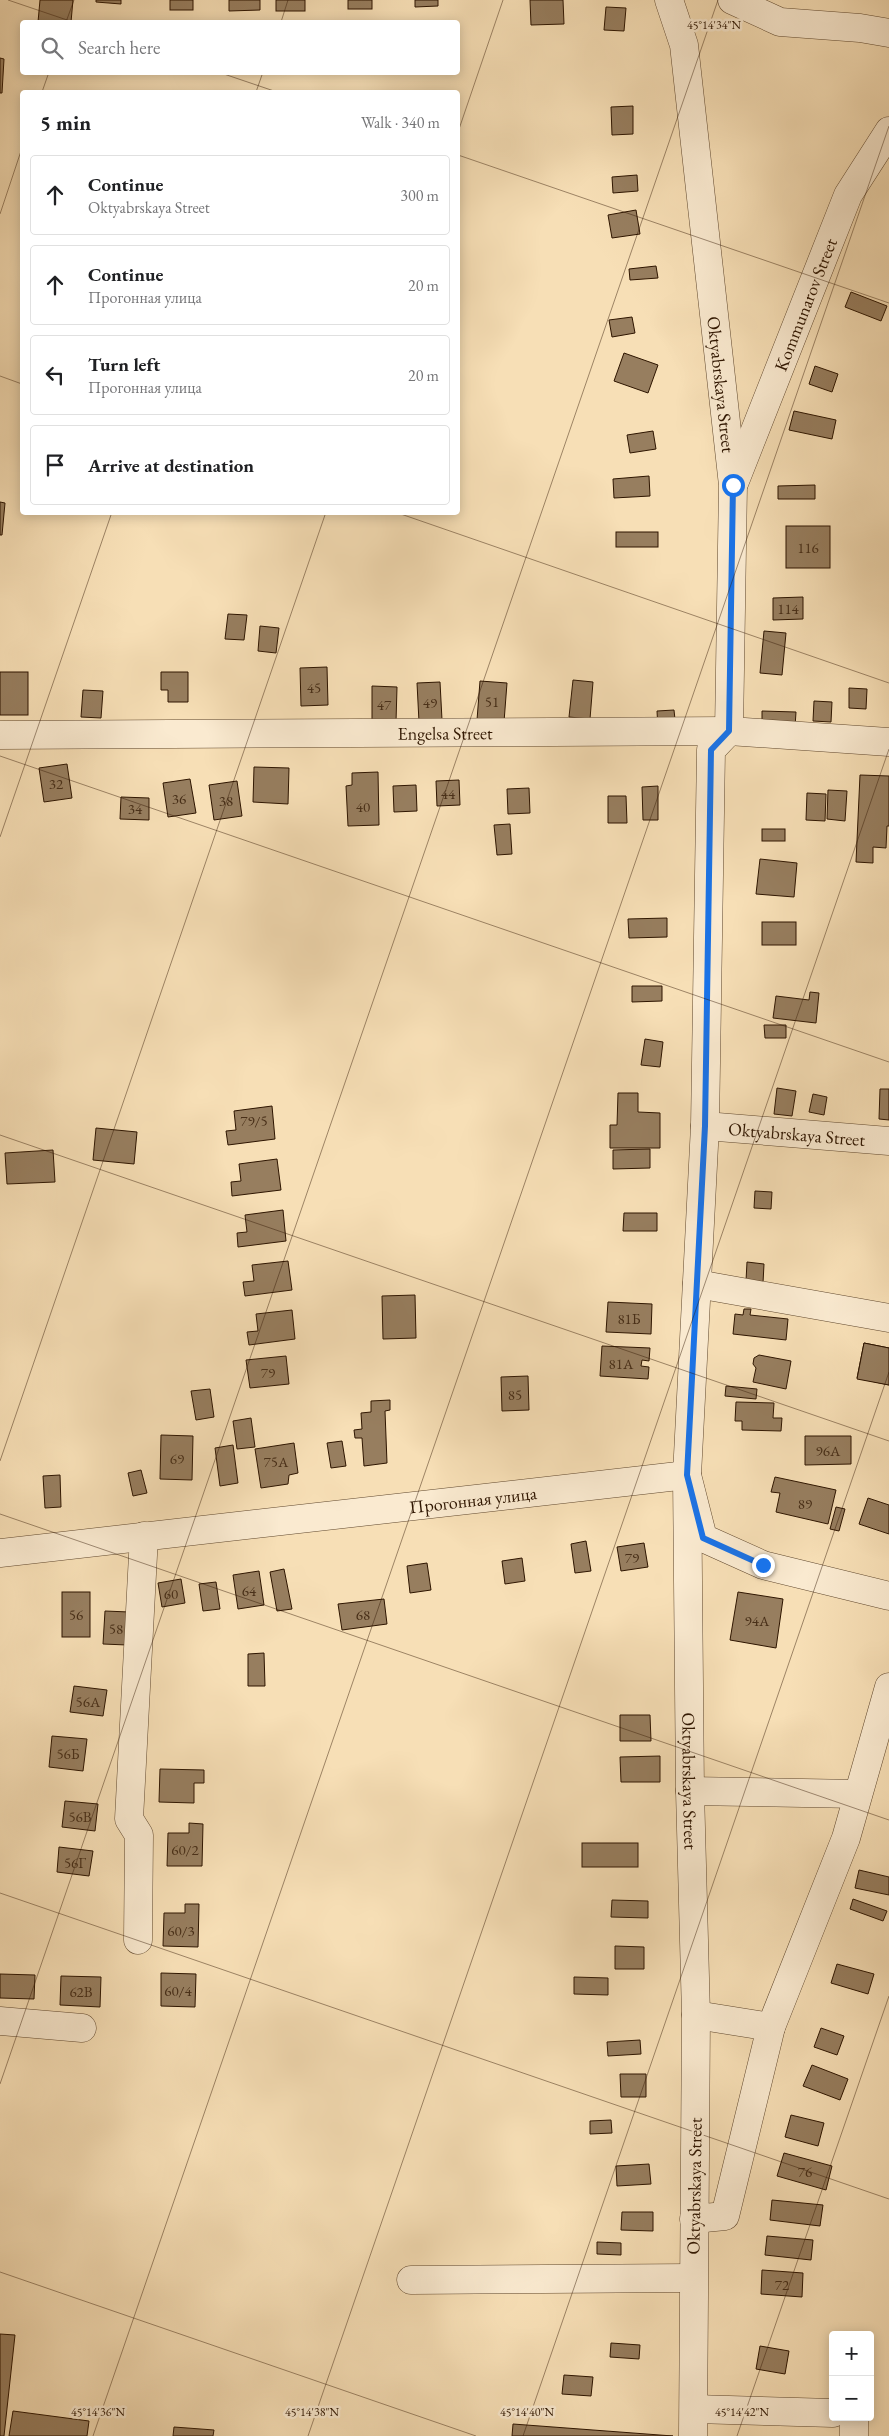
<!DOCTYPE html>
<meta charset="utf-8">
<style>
:root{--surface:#fff;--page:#f6f6f6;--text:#202124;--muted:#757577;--line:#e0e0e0}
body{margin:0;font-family:"EB Garamond",serif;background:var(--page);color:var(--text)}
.controls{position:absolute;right:15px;bottom:15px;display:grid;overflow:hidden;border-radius:5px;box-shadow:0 2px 12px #0003}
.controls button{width:45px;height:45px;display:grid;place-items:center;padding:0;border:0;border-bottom:1px solid var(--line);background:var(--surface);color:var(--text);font:25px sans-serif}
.stop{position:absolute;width:15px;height:15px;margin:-11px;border:4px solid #1a73e8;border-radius:50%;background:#fff}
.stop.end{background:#1a73e8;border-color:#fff;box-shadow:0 1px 5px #0008}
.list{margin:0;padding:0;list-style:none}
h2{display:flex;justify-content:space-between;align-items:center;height:65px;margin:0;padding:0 20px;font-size:21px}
h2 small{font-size:16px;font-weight:400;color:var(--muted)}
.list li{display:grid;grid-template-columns:32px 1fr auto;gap:15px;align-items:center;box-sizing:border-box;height:80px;margin:0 10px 10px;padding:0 10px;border:1px solid var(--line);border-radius:5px}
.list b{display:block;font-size:19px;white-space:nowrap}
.list p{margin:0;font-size:16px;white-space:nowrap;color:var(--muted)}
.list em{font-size:16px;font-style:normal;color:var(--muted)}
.icon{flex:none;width:28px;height:28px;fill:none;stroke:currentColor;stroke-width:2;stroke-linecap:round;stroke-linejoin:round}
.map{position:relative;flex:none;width:889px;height:2436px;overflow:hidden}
.search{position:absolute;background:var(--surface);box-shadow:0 2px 12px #0003;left:20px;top:20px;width:440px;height:55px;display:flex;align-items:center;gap:12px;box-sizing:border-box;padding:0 18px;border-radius:5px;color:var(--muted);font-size:19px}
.panel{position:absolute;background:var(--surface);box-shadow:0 2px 12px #0003;left:20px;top:90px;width:440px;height:425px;border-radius:5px}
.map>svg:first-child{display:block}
.building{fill:#977e5f;stroke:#2e1500}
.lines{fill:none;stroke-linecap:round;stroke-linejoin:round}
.minor-casing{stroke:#60482e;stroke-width:29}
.minor{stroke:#faead0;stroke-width:28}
.route{stroke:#1a73e8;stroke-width:6}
.ticks{fill:none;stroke:#2e1500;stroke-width:1;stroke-opacity:0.45}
.labels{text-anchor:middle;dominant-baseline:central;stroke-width:5;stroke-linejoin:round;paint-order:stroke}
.number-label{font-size:15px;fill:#482f18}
.street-label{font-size:18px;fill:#2e1500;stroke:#faead0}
.ticks-label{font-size:12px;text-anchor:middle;fill:#2e1500;stroke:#faead0;stroke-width:5;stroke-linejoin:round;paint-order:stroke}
</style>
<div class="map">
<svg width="889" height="2436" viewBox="0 0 889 2436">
<rect width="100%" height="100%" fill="#f7dfb6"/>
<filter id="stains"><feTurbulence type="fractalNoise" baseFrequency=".004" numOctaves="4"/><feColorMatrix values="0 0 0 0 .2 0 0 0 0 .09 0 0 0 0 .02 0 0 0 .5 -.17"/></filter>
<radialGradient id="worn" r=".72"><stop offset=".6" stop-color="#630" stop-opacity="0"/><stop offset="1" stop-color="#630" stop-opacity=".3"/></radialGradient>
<!-- building -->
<g class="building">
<polygon points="40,0 73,0 71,22 38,22"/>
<polygon points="96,0 121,0 121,4 96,2"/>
<rect x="170" y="0" width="23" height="10"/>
<polygon points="229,0 260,0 260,10 229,11"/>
<rect x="276" y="0" width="29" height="11"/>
<rect x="348" y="0" width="24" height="9"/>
<polygon points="415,0 438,0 438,6 415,7"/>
<polygon points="530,0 563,0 564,24 531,25"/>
<polygon points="606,7 626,8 624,31 604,30"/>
<polygon points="0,58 4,59 2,93 0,93"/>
<polygon points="633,106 633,134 612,135 611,107"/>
<polygon points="637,175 638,191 613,193 612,177"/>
<polygon points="636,210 640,234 612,238 608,215"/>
<polygon points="656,266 658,278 630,280 629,269"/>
<polygon points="851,292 887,306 881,321 845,307"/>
<polygon points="632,317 635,333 612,337 609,320"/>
<polygon points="624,353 658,365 648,393 614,381"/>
<polygon points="815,366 838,374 832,392 809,384"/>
<polygon points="794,411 836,420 832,439 789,430"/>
<polygon points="653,431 656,449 630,453 627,435"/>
<polygon points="649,476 650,496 614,498 613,479"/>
<polygon points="815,485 815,499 778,499 778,486"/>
<polygon points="0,502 5,503 2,535 0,535"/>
<rect x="786" y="526" width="44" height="42"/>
<rect x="616" y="532" width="42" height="15"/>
<polygon points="803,597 803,619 773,620 773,598"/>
<polygon points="228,614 247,615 244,640 225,639"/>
<polygon points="260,626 279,628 276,653 258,651"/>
<polygon points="764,631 786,633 782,675 760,673"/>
<polygon points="327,667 328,705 301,706 300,668"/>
<rect x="0" y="672" width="28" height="43"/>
<polygon points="161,672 188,672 188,702 168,702 168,690 161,690"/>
<polygon points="573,680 593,682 590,719 569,717"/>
<polygon points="480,681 507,683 504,722 477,720"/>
<polygon points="440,682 442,720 419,722 417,683"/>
<polygon points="372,686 397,687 396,722 372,721"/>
<polygon points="849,688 867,689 866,709 849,708"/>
<polygon points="83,690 103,691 101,718 81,717"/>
<polygon points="814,701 832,702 831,722 813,721"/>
<polygon points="674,710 676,729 658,730 657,711"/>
<polygon points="762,711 796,712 795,727 762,726"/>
<polygon points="67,764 72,798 44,802 39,768"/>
<polygon points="254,767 289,768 288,804 253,802"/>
<polygon points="378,772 379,825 348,826 346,786 352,785 352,773"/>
<polygon points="860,775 889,776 889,826 887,826 886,848 873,847 873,863 856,862"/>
<polygon points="190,779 196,813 168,817 163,783"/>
<polygon points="459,780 460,805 437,806 436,781"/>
<polygon points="237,781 242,816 214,820 209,785"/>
<polygon points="416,785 417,811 394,812 393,786"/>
<polygon points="658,786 658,820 643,820 642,787"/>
<polygon points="529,788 530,813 508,814 507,789"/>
<polygon points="828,790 847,791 845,821 827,819"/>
<polygon points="807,793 826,794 825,821 806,820"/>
<polygon points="608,796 626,796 627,823 608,823"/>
<polygon points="121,797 149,798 149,820 120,819"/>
<polygon points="510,824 512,854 497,855 494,825"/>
<rect x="762" y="829" width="23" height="12"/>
<polygon points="760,859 797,863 794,897 756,894"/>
<polygon points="667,918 667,937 629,938 628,919"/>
<rect x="762" y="922" width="34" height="23"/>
<polygon points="632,986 662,986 662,1001 632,1002"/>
<polygon points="810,992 819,993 816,1023 773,1018 776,996 809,1000"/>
<polygon points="764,1025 786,1025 786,1038 765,1038"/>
<polygon points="645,1039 663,1042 660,1067 641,1065"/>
<polygon points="777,1088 796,1091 792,1116 774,1114"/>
<polygon points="880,1089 889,1089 889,1120 879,1119"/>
<polygon points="618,1093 638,1093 638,1112 660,1113 660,1148 610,1148 610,1125 617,1125"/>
<polygon points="813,1094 827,1097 824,1115 809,1112"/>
<polygon points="272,1106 275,1139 228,1145 226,1131 236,1130 234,1111"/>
<polygon points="96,1128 137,1132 134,1164 93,1160"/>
<polygon points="650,1149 650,1168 613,1169 613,1150"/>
<polygon points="53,1150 55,1182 7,1184 5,1153"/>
<polygon points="277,1159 281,1190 232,1196 231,1182 241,1181 239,1164"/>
<polygon points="755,1191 772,1192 771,1209 754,1208"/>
<polygon points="283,1210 286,1241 238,1247 237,1233 247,1232 245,1215"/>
<polygon points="624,1213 657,1213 657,1231 623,1231"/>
<polygon points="288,1261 292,1290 245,1296 243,1282 254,1281 252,1265"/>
<polygon points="747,1262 764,1264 763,1283 746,1281"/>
<polygon points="415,1295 416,1338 383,1339 382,1296"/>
<polygon points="608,1302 652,1304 651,1334 606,1332"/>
<polygon points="744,1309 751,1309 750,1315 788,1319 786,1340 733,1334 735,1314 743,1315"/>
<polygon points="292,1310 295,1339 249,1345 247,1332 258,1331 256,1314"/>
<polygon points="864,1343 889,1348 889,1385 857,1378"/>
<polygon points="864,1343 889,1348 889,1385 857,1379"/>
<polygon points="602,1346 650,1348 649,1361 642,1360 641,1366 649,1367 648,1379 600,1376"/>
<polygon points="759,1355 791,1361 786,1389 753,1382 756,1368 753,1364 754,1358"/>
<polygon points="286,1356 289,1384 250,1388 246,1360"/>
<polygon points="528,1376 529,1410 502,1411 501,1377"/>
<polygon points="726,1386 757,1389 756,1399 725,1396"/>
<polygon points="210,1389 214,1417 196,1420 191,1391"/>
<polygon points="390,1400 390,1410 385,1411 387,1463 364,1466 362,1438 355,1438 354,1430 362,1429 361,1413 371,1412 371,1401"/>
<polygon points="736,1402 774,1403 773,1418 782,1418 781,1431 742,1430 742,1421 735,1421"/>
<polygon points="251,1418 255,1447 237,1449 233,1421"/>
<polygon points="161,1435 193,1436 192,1480 160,1479"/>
<polygon points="805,1436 851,1436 851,1464 805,1465"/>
<polygon points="342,1441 346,1466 331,1468 327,1443"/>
<polygon points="294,1443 298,1473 289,1475 288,1484 261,1488 255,1449"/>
<polygon points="233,1445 238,1483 220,1486 215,1448"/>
<polygon points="141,1470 147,1493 133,1496 128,1473"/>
<polygon points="60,1475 61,1507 45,1508 43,1476"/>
<polygon points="775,1477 836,1490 828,1524 776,1512 780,1493 771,1492"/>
<polygon points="868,1498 889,1505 889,1534 859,1524"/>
<polygon points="836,1507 845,1509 839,1531 830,1529"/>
<polygon points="586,1541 591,1571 575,1573 571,1544"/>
<polygon points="644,1543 648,1567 621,1571 617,1547"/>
<polygon points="522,1558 525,1581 505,1584 502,1561"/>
<polygon points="427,1563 431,1590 410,1593 407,1566"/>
<polygon points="284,1569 292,1609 277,1611 270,1572"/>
<polygon points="259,1571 264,1605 238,1609 233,1575"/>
<polygon points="181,1579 185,1603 162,1607 158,1583"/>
<polygon points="216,1582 220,1609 203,1611 199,1584"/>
<rect x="62" y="1592" width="28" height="45"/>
<polygon points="738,1592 783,1599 776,1648 730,1640"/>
<polygon points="384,1599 387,1624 342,1630 338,1604"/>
<polygon points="105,1611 129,1612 127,1645 103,1644"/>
<polygon points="264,1653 265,1686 248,1686 248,1654"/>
<polygon points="74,1686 107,1690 103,1716 70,1712"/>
<polygon points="620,1715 650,1715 651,1741 620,1741"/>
<polygon points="52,1736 87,1739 83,1771 49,1767"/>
<polygon points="660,1756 660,1782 621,1782 620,1757"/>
<polygon points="160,1769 204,1770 204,1783 194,1783 194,1803 159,1802"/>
<polygon points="65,1801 98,1804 95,1831 62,1827"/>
<polygon points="189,1823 203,1824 202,1866 167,1866 168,1833 189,1833"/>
<rect x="582" y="1843" width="56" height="24"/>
<polygon points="59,1847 93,1851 89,1876 57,1872"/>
<polygon points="859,1870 889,1877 889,1895 855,1888"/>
<polygon points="853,1899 887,1911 883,1921 850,1909"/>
<polygon points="612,1900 648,1901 648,1918 611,1917"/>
<polygon points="185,1904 199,1904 198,1947 163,1946 164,1913 185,1913"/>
<polygon points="615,1946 644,1947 644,1969 615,1969"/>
<polygon points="837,1964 874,1974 868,1994 831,1983"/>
<polygon points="161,1973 196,1974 195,2007 161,2006"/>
<polygon points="0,1974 35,1975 34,1999 0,1998"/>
<polygon points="61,1976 101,1977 100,2007 60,2005"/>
<polygon points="574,1977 608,1978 608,1995 574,1994"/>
<polygon points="821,2028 844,2036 837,2055 814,2047"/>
<polygon points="640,2040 641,2054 608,2056 607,2042"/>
<polygon points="812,2065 848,2079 840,2100 803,2086"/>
<polygon points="620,2074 646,2074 646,2097 621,2097"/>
<polygon points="791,2115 824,2123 818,2146 785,2137"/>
<polygon points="611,2120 612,2133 590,2134 590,2121"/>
<polygon points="784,2153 832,2166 826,2190 777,2176"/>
<polygon points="649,2164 651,2184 617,2186 616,2166"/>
<polygon points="772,2200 823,2205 820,2226 770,2220"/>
<polygon points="622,2212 653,2212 653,2231 621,2230"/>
<polygon points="767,2236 813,2240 811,2260 765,2255"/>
<polygon points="597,2242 621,2243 621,2255 597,2254"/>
<polygon points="762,2270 803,2273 802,2297 761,2294"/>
<polygon points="0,2334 15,2335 4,2436 0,2436"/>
<polygon points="611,2343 640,2345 639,2359 610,2357"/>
<polygon points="760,2346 789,2351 785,2374 756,2369"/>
<polygon points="564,2375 593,2377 591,2396 562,2394"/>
<polygon points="13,2411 89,2421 87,2436 9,2436"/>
<polygon points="513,2424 673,2436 512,2436"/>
<polygon points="174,2427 214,2430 213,2436 173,2436"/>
</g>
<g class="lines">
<defs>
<g id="minor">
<path id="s1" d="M 669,0 L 684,45 L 733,485 L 729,731 L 711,750 L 705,1126 L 687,1475 L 690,1791 L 696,2015 L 693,2436"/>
<polyline points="732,0 780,22 860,28 889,33"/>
<path id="s2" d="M 735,481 L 848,195 L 889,131"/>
<path id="s3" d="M 0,735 L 729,731 L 889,742"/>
<path id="s4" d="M 705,1126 L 889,1141"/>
<polyline points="697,1284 889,1318"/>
<path id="s5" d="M 0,1553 L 687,1475 L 703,1538 L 763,1565 L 889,1596"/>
<polyline points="690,1791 858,1794"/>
<polyline points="138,1940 139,1835 129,1819 144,1536"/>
<polyline points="696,2015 771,2027 846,1838 889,1687"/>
<polyline points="0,2021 82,2028"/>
<polyline points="694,2219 725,2216 771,2027"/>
<polyline points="411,2280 693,2278"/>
<polyline points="694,2409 833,2413"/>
<polyline points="854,2417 854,2436"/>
</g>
</defs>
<!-- minor casing -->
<use href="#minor" class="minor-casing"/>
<!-- minor -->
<use href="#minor" class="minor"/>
</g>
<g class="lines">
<!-- route -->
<polyline class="route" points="733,485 729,731 711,750 705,1126 687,1475 703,1538 763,1565"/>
</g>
<!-- ticks -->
<path class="ticks" d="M 8,0 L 73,22M 66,22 L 74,0M 281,22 L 288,0M 218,72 L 277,92M 42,92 L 49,72M 256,92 L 263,72M 458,132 L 503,0M 458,155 L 889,303M 0,214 L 22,148M 0,376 L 22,384M 395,512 L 889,683M 0,756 L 889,1062M 0,837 L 112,512M 0,1135 L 889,1441M 0,1461 L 326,512M 0,1514 L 889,1820M 0,1893 L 889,2199M 0,2084 L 718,0M 0,2272 L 476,2436M 93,2436 L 889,126M 308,2436 L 889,749M 523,2436 L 889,1372M 737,2436 L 889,1996"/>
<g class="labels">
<!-- number labels -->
<g class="number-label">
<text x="808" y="547">116</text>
<text x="788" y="608">114</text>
<text x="314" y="687">45</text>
<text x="492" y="701">51</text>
<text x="430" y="702">49</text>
<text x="384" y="704">47</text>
<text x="56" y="783">32</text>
<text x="448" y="793">44</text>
<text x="179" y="798">36</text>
<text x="226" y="800">38</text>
<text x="363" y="806">40</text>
<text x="135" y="808">34</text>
<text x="254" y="1120">79/5</text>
<text x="629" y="1318">81Б</text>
<text x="621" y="1363">81А</text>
<text x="268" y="1372">79</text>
<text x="515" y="1394">85</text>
<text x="828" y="1450">96А</text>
<text x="177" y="1458">69</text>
<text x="276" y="1461">75А</text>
<text x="805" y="1503">89</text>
<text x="632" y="1557">79</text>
<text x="249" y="1590">64</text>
<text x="171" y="1593">60</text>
<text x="76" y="1614">56</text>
<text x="363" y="1614">68</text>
<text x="757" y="1620">94А</text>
<text x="116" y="1628">58</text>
<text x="88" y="1701">56А</text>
<text x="68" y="1753">56Б</text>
<text x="80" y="1816">56В</text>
<text x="185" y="1849">60/2</text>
<text x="75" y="1862">56Г</text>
<text x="181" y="1930">60/3</text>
<text x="178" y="1990">60/4</text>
<text x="81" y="1991">62В</text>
<text x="805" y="2171">76</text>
<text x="782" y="2284">72</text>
</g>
<!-- street labels -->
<g class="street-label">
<text stroke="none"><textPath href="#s2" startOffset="190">Kommunarov Street</textPath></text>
<text stroke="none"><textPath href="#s1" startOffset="389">Oktyabrskaya Street</textPath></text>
<text stroke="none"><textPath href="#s3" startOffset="445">Engelsa Street</textPath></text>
<text stroke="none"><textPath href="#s4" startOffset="92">Oktyabrskaya Street</textPath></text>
<text stroke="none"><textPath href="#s5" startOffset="476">Прогонная улица</textPath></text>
<text stroke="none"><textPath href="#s1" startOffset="1794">Oktyabrskaya Street</textPath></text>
<text transform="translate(694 2186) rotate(-89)">Oktyabrskaya Street</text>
</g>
</g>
<g class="ticks-label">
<text x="714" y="29">45°14'34"N</text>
<text x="98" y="2416">45°14'36"N</text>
<text x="312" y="2416">45°14'38"N</text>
<text x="527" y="2416">45°14'40"N</text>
<text x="742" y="2416">45°14'42"N</text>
</g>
<rect width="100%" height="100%" filter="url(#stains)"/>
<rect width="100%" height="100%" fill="url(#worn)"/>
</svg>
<div class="controls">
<button>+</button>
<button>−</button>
</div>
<div class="stop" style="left:733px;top:485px"></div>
<div class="stop end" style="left:763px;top:1565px"></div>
<div class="search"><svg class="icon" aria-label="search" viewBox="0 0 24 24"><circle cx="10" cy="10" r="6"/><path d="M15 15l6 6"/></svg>Search here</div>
<section class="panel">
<h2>5 min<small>Walk · 340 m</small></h2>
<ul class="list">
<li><svg class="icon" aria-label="ahead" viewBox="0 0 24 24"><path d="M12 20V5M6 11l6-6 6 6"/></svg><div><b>Continue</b><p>Oktyabrskaya Street</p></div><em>300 m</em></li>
<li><svg class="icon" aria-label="ahead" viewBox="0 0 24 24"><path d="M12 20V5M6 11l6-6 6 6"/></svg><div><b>Continue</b><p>Прогонная улица</p></div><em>20 m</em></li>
<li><svg class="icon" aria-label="left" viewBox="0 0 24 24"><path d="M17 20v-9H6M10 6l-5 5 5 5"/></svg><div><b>Turn left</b><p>Прогонная улица</p></div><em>20 m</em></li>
<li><svg class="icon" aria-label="arrive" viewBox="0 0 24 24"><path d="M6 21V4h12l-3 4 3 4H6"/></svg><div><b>Arrive at destination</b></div></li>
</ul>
</section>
</div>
